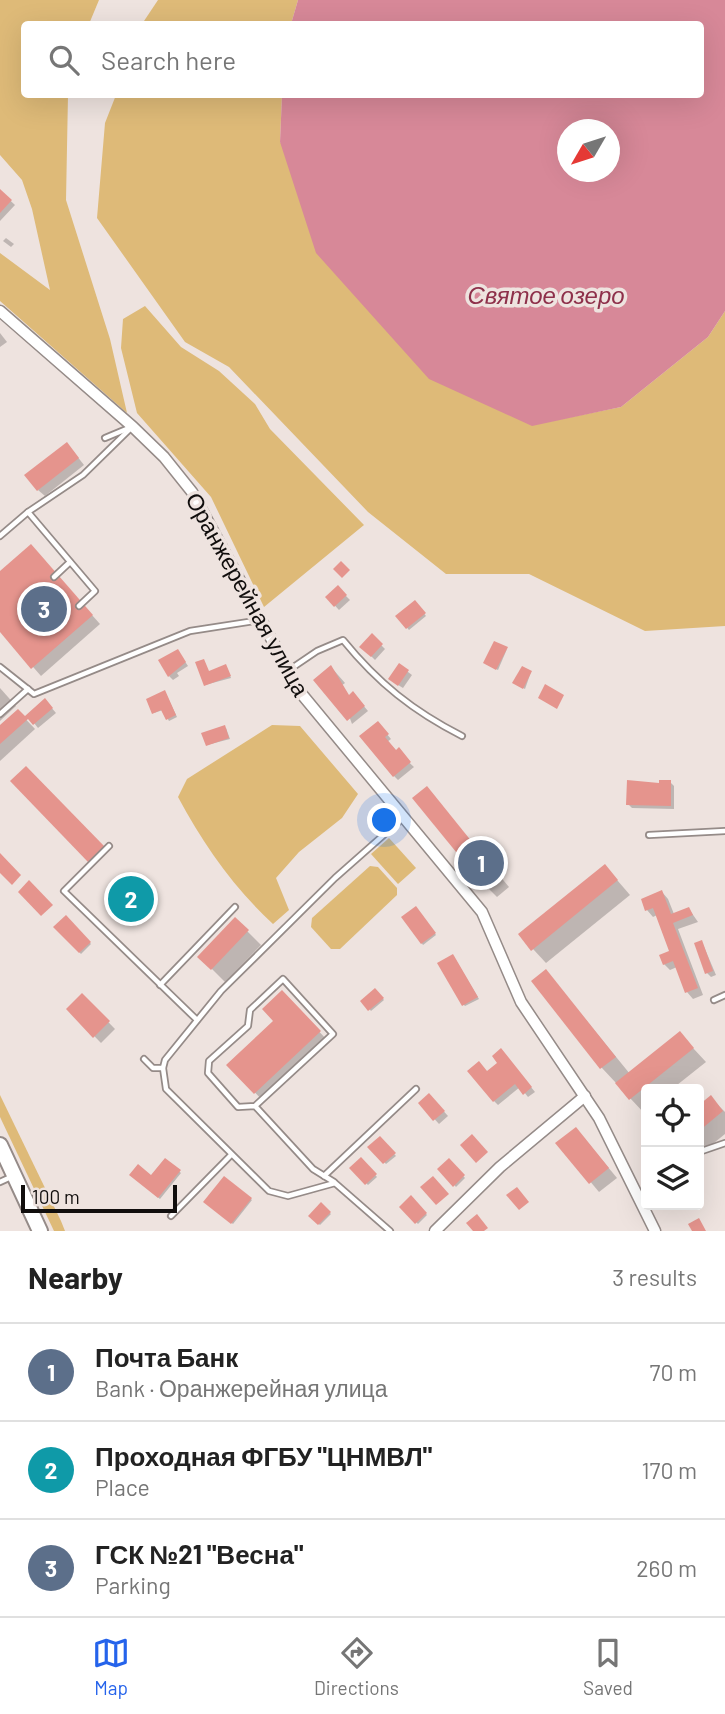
<!DOCTYPE html>
<meta charset="utf-8">
<style>
:root{--surface:#fff;--page:#f2f2f2;--text:#222;--muted:#767676;--line:#e0e0e0;--accent:#2563eb}
body{margin:0;font-family:Barlow,sans-serif;background:var(--page);color:var(--text)}
.controls{position:absolute;right:21px;bottom:21px;display:grid;overflow:hidden;border-radius:7px;box-shadow:0 7px 28px #0002}
.controls button{width:63px;height:63px;display:grid;place-items:center;padding:0;border:0;border-bottom:2px solid var(--line);background:var(--surface);color:var(--text);font:35px sans-serif}
.compass{position:absolute;left:557px;top:119px;width:63px;height:63px;border-radius:50%;background:var(--surface);box-shadow:0 7px 28px #0002;rotate:231deg}
.scale{position:absolute;left:21px;bottom:18px;width:156px;box-sizing:border-box;padding-left:7px;border:4px solid #110e0d;border-top:0;font-size:19px;line-height:24px;white-space:nowrap;color:#110e0d;-webkit-text-stroke:5px #eee3df;paint-order:stroke}
.you{position:absolute;left:385px;top:821px;width:24px;height:24px;margin:-18px;border:5px solid #fff;border-radius:50%;background:#1a73e8;box-shadow:0 0 0 10px #1a73e833}
.badge{display:grid;place-items:center;width:46px;height:46px;border-radius:50%;background:var(--accent);color:#fff;font-size:23px;font-weight:700}
.pin{position:absolute;translate:-50% -50%;border:4px solid #fff;box-shadow:0 2px 7px #0006}
.list{margin:0;padding:0;list-style:none}
h2{display:flex;justify-content:space-between;align-items:center;height:91px;margin:0;padding:0 28px;font-size:30px}
h2 small{font-size:23px;font-weight:400;color:var(--muted)}
.list li{display:grid;grid-template-columns:46px 1fr auto;gap:21px;align-items:center;box-sizing:border-box;height:98px;padding:0 28px;border-top:2px solid var(--line)}
.list b{display:block;font-size:26px;white-space:nowrap}
.list p{margin:0;font-size:23px;white-space:nowrap;color:var(--muted)}
.list em{font-size:23px;font-style:normal;color:var(--muted)}
.icon{flex:none;width:38px;height:38px;fill:none;stroke:currentColor;stroke-width:2;stroke-linecap:round;stroke-linejoin:round}
.map{position:relative;flex:none;width:725px;height:1231px;overflow:hidden}
.search{position:absolute;background:var(--surface);box-shadow:0 7px 28px #0002;left:21px;right:21px;top:21px;height:77px;display:flex;align-items:center;gap:18px;box-sizing:border-box;padding:0 24px;border-radius:7px;color:var(--muted);font-size:26px}
.sheet{height:385px;background:var(--surface)}
nav{display:flex;justify-content:space-around;align-items:center;box-sizing:border-box;height:98px;border-top:2px solid var(--line);background:var(--surface);font-size:19px;color:var(--muted)}
nav a{display:grid;justify-items:center;gap:4px}
nav .on{color:var(--accent)}
.map>svg:first-child{display:block}
.green{fill:#deba78}
.water{fill:#d78898;fill-rule:evenodd}
.shadow{fill:#0003}
.building{fill:#e5948d}
.lines{fill:none;stroke-linecap:round;stroke-linejoin:round}
.lane-casing{stroke:#958b88;stroke-width:8}
.street-casing{stroke:#958b88;stroke-width:13}
.secondary-casing{stroke:#958b88;stroke-width:18}
.lane{stroke:#fff;stroke-width:4.5}
.street{stroke:#fff;stroke-width:10}
.secondary{stroke:#fff;stroke-width:14}
.labels{text-anchor:middle;dominant-baseline:central;stroke-width:7;stroke-linejoin:round;paint-order:stroke}
.street-label{font-size:23px;fill:#110e0d;stroke:#eee3df}
.water-label{font-size:24px;font-style:italic;fill:#8e304a;stroke:#eee3df}
</style>
<div class="map">
<svg width="725" height="1231" viewBox="0 0 725 1231">
<rect width="100%" height="100%" fill="#eee3df"/>
<!-- green -->
<g class="green">
<polygon points="0,0 99,0 89,24 24,24 24,94 68,95 66,200 110,339 127,413 0,301 0,253 50,290 32,209 22,180 0,155"/>
<polygon points="158,0 298,0 291,24 142,24"/>
<polygon points="116,95 282,95 280,142 532,425 621,407 708,337 725,311 725,626 645,631 529,574 446,574 368,512 229,367 185,342 97,218 105,123"/>
<polygon points="145,306 181,347 219,371 255,404 270,429 364,525 264,607 211,497 137,413 121,348 123,319"/>
<path d="M 272,725 L 300,726 L 358,794 L 342,818 L 299,852 L 276,878 L 289,910 L 273,924 C 233,887 204,845 178,797 L 187,779 Z"/>
<polygon points="389,838 416,868 398,884 371,854"/>
<polygon points="370,866 378,867 397,888 397,895 340,949 331,949 311,927 312,918"/>
<polygon points="0,1095 61,1221 65,1231 54,1231 0,1117"/>
</g>
<!-- water -->
<path class="water" d="M 298,0 L 725,0 L 725,311 L 708,337 L 621,407 L 532,426 L 429,379 L 316,253 L 280,142 L 282,95 L 700,94 L 700,24 L 291,24 ZM 568,130 L 610,130 L 610,172 L 568,172 Z"/>
<!-- shadow -->
<g class="shadow">
<polygon points="0,191 15,205 0,221"/>
<polygon points="6,238 14,244 11,247 3,241"/>
<polygon points="0,333 7,342 0,347"/>
<polygon points="73,451 84,465 45,496 38,490"/>
<polygon points="39,556 100,624 41,676 0,629 0,574"/>
<polygon points="338,588 350,600 339,610 327,597"/>
<polygon points="415,602 426,616 409,630 397,616"/>
<polygon points="372,636 385,649 375,660 362,647"/>
<polygon points="507,649 498,670 486,664"/>
<polygon points="178,651 188,666 177,673 179,676 173,680 169,676"/>
<polygon points="400,666 412,675 403,688 395,683"/>
<polygon points="331,667 345,683 341,686 350,697 357,698 368,711 352,724"/>
<polygon points="227,668 231,678 205,685 209,672"/>
<polygon points="531,672 525,689 516,684"/>
<polygon points="0,688 16,706 0,721"/>
<polygon points="166,694 177,717 169,721 163,710 154,713"/>
<polygon points="45,700 56,713 38,728 34,723"/>
<polygon points="18,711 35,729 0,761 0,728"/>
<polygon points="381,727 391,739 387,742 414,767 398,780 394,776"/>
<polygon points="226,728 230,739 207,745"/>
<polygon points="670,782 674,786 674,809 632,808 628,804"/>
<polygon points="426,788 509,887 497,897 484,884"/>
<polygon points="605,866 630,895 546,963 520,935"/>
<polygon points="662,892 668,899 674,914 689,909 698,922 678,929 703,995 693,999 687,992 677,967 670,970 664,964 671,952 657,915 653,917 647,910"/>
<polygon points="416,908 436,935 423,945 403,917"/>
<polygon points="66,918 91,944 81,954 56,927"/>
<polygon points="235,919 261,945 225,982 200,957"/>
<polygon points="702,942 716,975 711,977 707,973"/>
<polygon points="454,957 479,999 465,1006 464,1005"/>
<polygon points="546,971 630,1074 680,1034 706,1062 672,1089 646,1089 644,1113 602,1068 533,982"/>
<polygon points="375,990 384,1000 371,1011 363,1001"/>
<polygon points="282,992 328,1041 264,1102 229,1065 276,1021"/>
<polygon points="82,995 115,1029 101,1043 68,1009"/>
<polygon points="505,1055 535,1092 528,1097 520,1087 498,1105 494,1101 488,1073"/>
<polygon points="429,1095 448,1116 439,1124 420,1103"/>
<polygon points="711,1098 725,1112 725,1134 699,1155 699,1107"/>
<polygon points="379,1138 396,1156 386,1164 370,1147"/>
<polygon points="584,1138 617,1178 599,1192 558,1143"/>
<polygon points="361,1159 377,1177 368,1185 351,1168"/>
<polygon points="166,1160 181,1173 160,1199 132,1175 152,1178"/>
<polygon points="449,1160 465,1178 456,1187 440,1169"/>
<polygon points="224,1178 252,1200 233,1224 206,1202"/>
<polygon points="411,1198 427,1215 418,1224 401,1207"/>
<polygon points="321,1205 331,1214 320,1225 310,1216"/>
</g>
<!-- building -->
<g class="building">
<polygon points="0,189 12,200 0,213"/>
<polygon points="67,442 79,458 37,491 24,475"/>
<polygon points="31,544 93,615 31,669 0,632 0,571"/>
<polygon points="341,561 350,570 342,578 333,569"/>
<polygon points="338,585 347,595 334,607 325,597"/>
<polygon points="415,600 426,613 406,629 395,616"/>
<polygon points="372,633 383,644 371,657 359,647"/>
<polygon points="494,641 508,647 496,670 483,663"/>
<polygon points="178,649 186,662 168,677 158,660"/>
<polygon points="204,659 209,671 226,664 231,676 204,686 195,662"/>
<polygon points="399,663 409,670 398,686 388,679"/>
<polygon points="331,665 349,695 353,691 365,706 347,721 313,680"/>
<polygon points="522,666 532,671 523,689 512,683"/>
<polygon points="545,684 564,695 557,709 538,698"/>
<polygon points="165,690 176,715 166,720 161,710 152,714 146,699"/>
<polygon points="45,698 53,708 33,725 28,719 0,744 0,725 18,709 25,716"/>
<polygon points="378,721 389,734 385,737 396,750 399,747 411,762 393,777 359,736"/>
<polygon points="225,725 229,738 206,746 201,733"/>
<polygon points="26,766 105,847 88,862 10,781"/>
<polygon points="627,780 659,783 659,780 671,780 671,806 626,805"/>
<polygon points="427,786 497,873 483,885 412,798"/>
<polygon points="0,853 21,875 12,885 0,873"/>
<polygon points="605,864 618,880 531,951 518,934"/>
<polygon points="29,880 53,905 41,916 18,892"/>
<polygon points="131,889 140,900 131,908 122,898"/>
<polygon points="662,890 671,914 689,907 693,915 673,923 698,988 685,993 673,961 663,965 659,955 669,951 653,908 645,911 641,899"/>
<polygon points="416,906 436,933 421,944 401,917"/>
<polygon points="66,915 91,942 79,953 53,927"/>
<polygon points="235,917 249,930 211,970 197,957"/>
<polygon points="702,940 713,971 705,974 694,943"/>
<polygon points="453,954 478,997 462,1006 437,963"/>
<polygon points="546,969 616,1057 600,1069 531,981"/>
<polygon points="375,988 384,998 368,1011 360,1001"/>
<polygon points="282,990 321,1031 254,1094 226,1065 273,1021 262,1009"/>
<polygon points="82,993 110,1021 93,1038 66,1009"/>
<polygon points="680,1031 694,1048 629,1100 615,1083"/>
<polygon points="501,1048 532,1087 523,1095 515,1084 493,1102 467,1071 479,1061 487,1071 497,1063 492,1056"/>
<polygon points="429,1093 445,1111 433,1121 418,1103"/>
<polygon points="711,1095 723,1111 699,1131 699,1105"/>
<polygon points="576,1127 609,1168 589,1184 555,1143"/>
<polygon points="472,1134 488,1152 476,1163 460,1145"/>
<polygon points="380,1136 396,1153 383,1164 367,1147"/>
<polygon points="361,1157 377,1174 365,1185 349,1168"/>
<polygon points="165,1158 181,1170 158,1198 129,1175 138,1164 151,1175"/>
<polygon points="449,1158 465,1175 453,1187 437,1169"/>
<polygon points="224,1176 252,1198 231,1224 203,1202"/>
<polygon points="433,1176 449,1194 436,1205 420,1187"/>
<polygon points="517,1187 529,1202 519,1210 506,1195"/>
<polygon points="411,1195 427,1213 415,1224 399,1207"/>
<polygon points="321,1202 331,1212 318,1225 308,1216"/>
<polygon points="477,1214 488,1228 484,1231 473,1231 466,1223"/>
<polygon points="699,1218 706,1231 692,1231 688,1224"/>
</g>
<g class="lines">
<defs>
<g id="lane">
<polyline points="105,438 129,428"/>
<polyline points="0,536 28,512"/>
<polyline points="54,577 70,562"/>
<polyline points="79,606 95,591 28,512 83,475 132,427"/>
<polyline points="0,667 34,694 190,631 261,620"/>
<path d="M 289,670 L 317,651 L 343,640 C 378,683 413,711 462,736"/>
<polyline points="0,714 28,689"/>
<polyline points="649,835 725,831"/>
<polyline points="109,846 64,891 197,1020"/>
<polyline points="160,985 235,907"/>
<polyline points="714,1000 725,995"/>
<polyline points="144,1059 153,1068 163,1068"/>
<polyline points="255,1106 238,1107 208,1073 209,1061 248,1026 250,1010 283,979 333,1034 255,1106 313,1169 334,1182"/>
<polyline points="699,1152 725,1143"/>
<polyline points="324,1176 416,1089"/>
<polyline points="0,1182 11,1177"/>
<polyline points="171,1216 231,1155"/>
<polyline points="390,1231 335,1183 288,1196 269,1191 166,1089 163,1068 165,1060 221,991 335,878 404,817"/>
</g>
<g id="street">
<polyline points="0,311 133,427 164,457 192,492 300,692 482,912 521,1002 599,1118 655,1231"/>
<polyline points="435,1231 500,1167 585,1096"/>
</g>
<polyline id="secondary" points="0,1145 40,1231"/>
</defs>
<!-- lane casing -->
<use href="#lane" class="lane-casing"/>
<!-- street casing -->
<use href="#street" class="street-casing"/>
<!-- secondary casing -->
<use href="#secondary" class="secondary-casing"/>
<!-- lane -->
<use href="#lane" class="lane"/>
<!-- street -->
<use href="#street" class="street"/>
<!-- secondary -->
<use href="#secondary" class="secondary"/>
</g>
<g class="labels">
<!-- street labels -->
<g class="street-label">
<text transform="translate(248 594) rotate(61)">Оранжерейная улица</text>
</g>
<!-- water labels -->
<g class="water-label">
<text x="546" y="294">Святое озеро</text>
</g>
</g>
</svg>
<div class="controls">
<button><svg class="icon" aria-label="locate" viewBox="0 0 24 24"><circle cx="12" cy="12" r="6"/><path d="M12 2v4M12 18v4M2 12h4M18 12h4"/></svg></button>
<button><svg class="icon" aria-label="layers" viewBox="0 0 24 24"><path d="M12 4l9 5-9 5-9-5zM3 14l9 5 9-5"/></svg></button>
</div>
<svg class="compass" viewBox="-18 -18 36 36"><path d="M0-13l5 13h-10z" fill="#e53935"/><path d="M0 13l5-13h-10z" fill="#767676"/></svg>
<div class="scale">100 m</div>
<div class="you"></div>
<div class="pin badge" style="left:481px;top:863px;background:#5c6f8a">1</div>
<div class="pin badge" style="left:131px;top:899px;background:#0f9aa8">2</div>
<div class="pin badge" style="left:44px;top:609px;background:#5c6f8a">3</div>
<div class="search"><svg class="icon" aria-label="search" viewBox="0 0 24 24"><circle cx="10" cy="10" r="6"/><path d="M15 15l6 6"/></svg>Search here</div>
</div>
<section class="sheet">
<h2>Nearby<small>3 results</small></h2>
<ul class="list">
<li><span class="badge" style="background:#5c6f8a">1</span><div><b>Почта Банк</b><p>Bank · Оранжерейная улица</p></div><em>70 m</em></li>
<li><span class="badge" style="background:#0f9aa8">2</span><div><b>Проходная ФГБУ &quot;ЦНМВЛ&quot;</b><p>Place</p></div><em>170 m</em></li>
<li><span class="badge" style="background:#5c6f8a">3</span><div><b>ГСК №21 &quot;Весна&quot;</b><p>Parking</p></div><em>260 m</em></li>
</ul>
</section>
<nav>
<a class="on"><svg class="icon" aria-label="map" viewBox="0 0 24 24"><path d="M3 6l6-2 6 2 6-2v14l-6 2-6-2-6 2zM9 4v14M15 6v14"/></svg>Map</a>
<a><svg class="icon" aria-label="directions" viewBox="0 0 24 24"><path d="M12 3l9 9-9 9-9-9zM9 14v-3h6M13 9l2 2-2 2"/></svg>Directions</a>
<a><svg class="icon" aria-label="saved" viewBox="0 0 24 24"><path d="M7 4h10v16l-5-4-5 4z"/></svg>Saved</a>
</nav>
